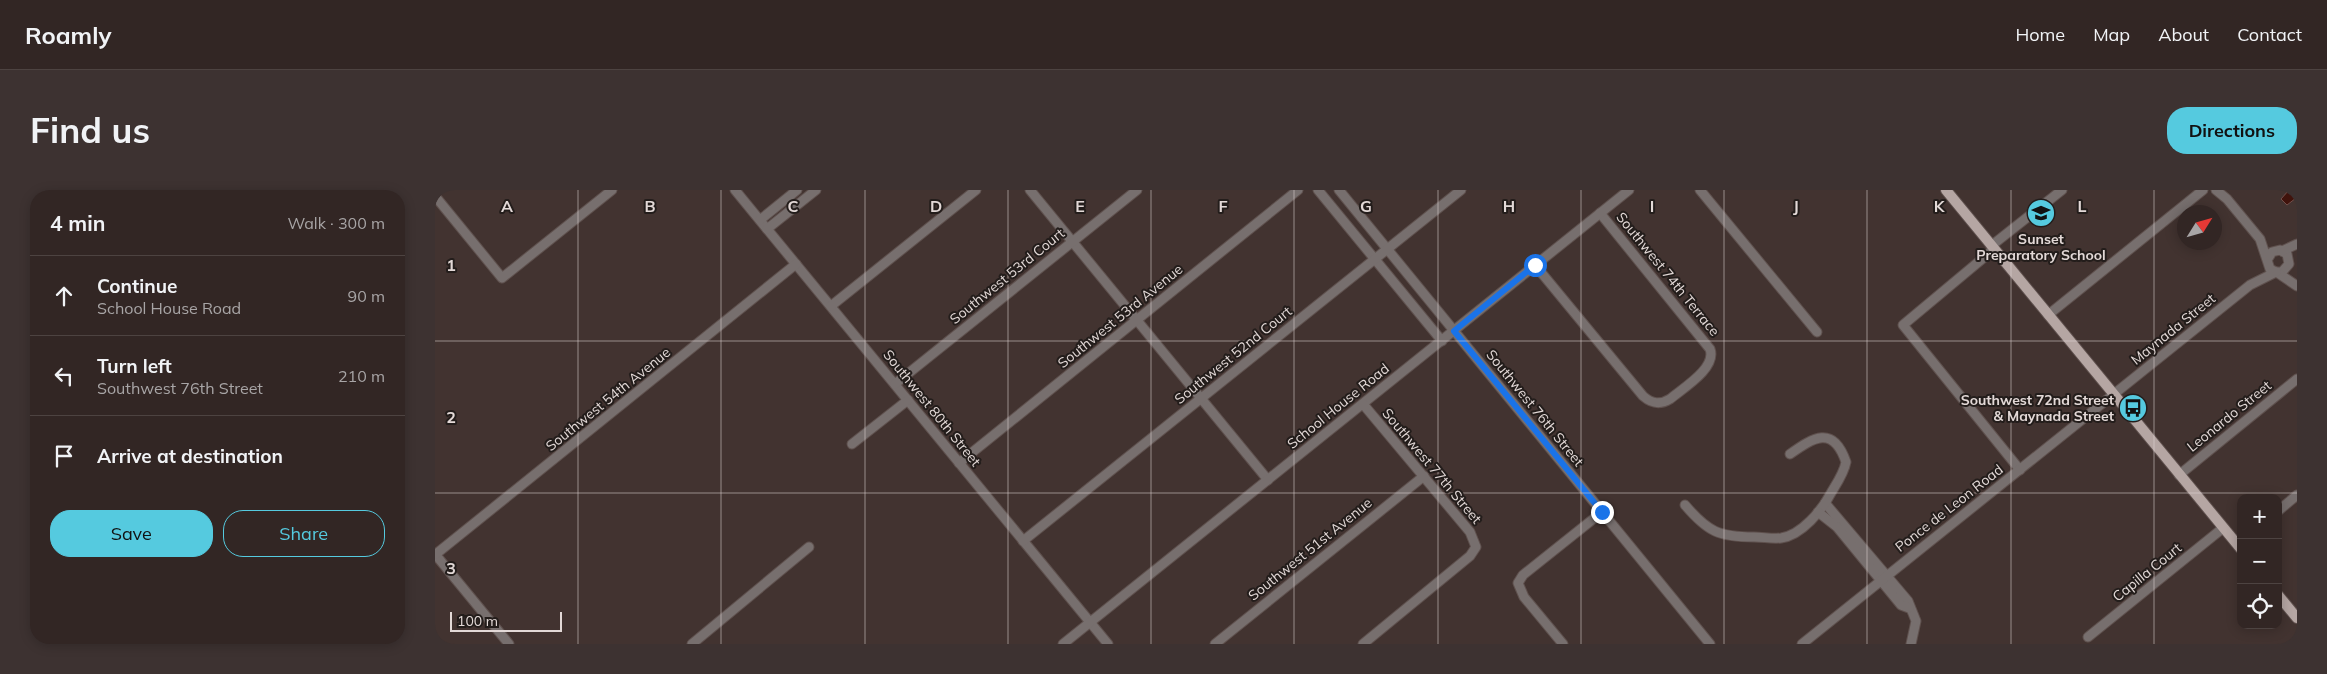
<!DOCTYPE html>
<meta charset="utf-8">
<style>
:root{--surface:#322624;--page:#3d3231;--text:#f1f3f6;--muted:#a8a5a6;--line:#4d4341;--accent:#55cadf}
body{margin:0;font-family:Mulish,sans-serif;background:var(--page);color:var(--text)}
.controls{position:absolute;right:15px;bottom:15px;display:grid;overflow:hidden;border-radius:10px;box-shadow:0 2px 12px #0003}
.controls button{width:45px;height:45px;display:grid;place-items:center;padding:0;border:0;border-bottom:1px solid var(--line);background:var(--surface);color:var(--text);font:25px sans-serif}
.compass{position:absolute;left:1742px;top:15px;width:45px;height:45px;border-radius:50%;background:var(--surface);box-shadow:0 2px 12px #0003;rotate:53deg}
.scale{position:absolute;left:15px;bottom:12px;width:112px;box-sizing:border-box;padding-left:5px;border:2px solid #e3d9d7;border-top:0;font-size:14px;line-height:18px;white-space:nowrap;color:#e3d9d7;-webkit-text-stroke:4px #231d1b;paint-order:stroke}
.stop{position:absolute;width:15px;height:15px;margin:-11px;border:4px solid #1a73e8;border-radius:50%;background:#fff}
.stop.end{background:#1a73e8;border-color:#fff;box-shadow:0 1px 5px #0008}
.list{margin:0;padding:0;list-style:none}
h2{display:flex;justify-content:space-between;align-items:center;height:65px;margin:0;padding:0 20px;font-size:21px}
h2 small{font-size:16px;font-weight:400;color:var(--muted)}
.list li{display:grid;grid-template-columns:32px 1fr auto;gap:15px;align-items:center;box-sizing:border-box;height:80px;padding:0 20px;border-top:1px solid var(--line)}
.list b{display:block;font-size:19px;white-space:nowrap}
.list p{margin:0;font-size:16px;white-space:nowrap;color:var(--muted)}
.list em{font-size:16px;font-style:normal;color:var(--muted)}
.actions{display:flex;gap:10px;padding:15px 20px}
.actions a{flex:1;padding:11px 0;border:1px solid var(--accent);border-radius:20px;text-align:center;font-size:18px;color:var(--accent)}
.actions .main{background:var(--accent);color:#111}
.icon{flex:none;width:28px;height:28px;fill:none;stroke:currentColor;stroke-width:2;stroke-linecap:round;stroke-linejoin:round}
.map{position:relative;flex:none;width:1862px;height:454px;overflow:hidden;border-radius:20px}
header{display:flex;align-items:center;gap:30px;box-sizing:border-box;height:70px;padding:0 25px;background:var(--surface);border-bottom:1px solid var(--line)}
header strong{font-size:24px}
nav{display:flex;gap:28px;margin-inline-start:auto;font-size:18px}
.intro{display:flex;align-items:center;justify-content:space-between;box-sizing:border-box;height:120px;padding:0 30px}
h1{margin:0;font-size:35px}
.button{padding:12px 22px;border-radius:20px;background:var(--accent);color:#111;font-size:18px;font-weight:700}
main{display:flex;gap:30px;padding:0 30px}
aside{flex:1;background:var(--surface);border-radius:20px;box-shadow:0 2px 12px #0003}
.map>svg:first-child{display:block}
.water{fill:#40130c;stroke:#714e49}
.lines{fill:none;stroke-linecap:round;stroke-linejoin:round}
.minor-casing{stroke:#5f514e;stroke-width:11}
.major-casing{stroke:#5f514e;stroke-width:12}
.minor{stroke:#776f6e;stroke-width:9}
.major{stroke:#b5a6a3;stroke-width:10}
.route{stroke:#1a73e8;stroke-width:6}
.grid{fill:none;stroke:#e3d9d7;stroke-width:1;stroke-opacity:0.55}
.labels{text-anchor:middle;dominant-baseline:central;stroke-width:4;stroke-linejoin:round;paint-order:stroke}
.poi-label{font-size:14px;font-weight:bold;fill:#e3d9d7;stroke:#231d1b}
.street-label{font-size:14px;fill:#e3d9d7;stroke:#231d1b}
.grid-label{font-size:16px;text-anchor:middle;font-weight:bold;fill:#e3d9d7;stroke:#231d1b;stroke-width:4;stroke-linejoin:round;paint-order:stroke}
</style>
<header>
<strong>Roamly</strong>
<nav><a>Home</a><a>Map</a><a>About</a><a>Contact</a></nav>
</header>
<div class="intro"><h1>Find us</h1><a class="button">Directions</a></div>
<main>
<aside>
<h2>4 min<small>Walk · 300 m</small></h2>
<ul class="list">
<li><svg class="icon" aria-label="ahead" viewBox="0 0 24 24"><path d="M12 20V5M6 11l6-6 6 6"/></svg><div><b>Continue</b><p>School House Road</p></div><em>90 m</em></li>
<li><svg class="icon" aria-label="left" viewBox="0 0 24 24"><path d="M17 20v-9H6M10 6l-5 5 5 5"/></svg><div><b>Turn left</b><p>Southwest 76th Street</p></div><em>210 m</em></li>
<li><svg class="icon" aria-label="arrive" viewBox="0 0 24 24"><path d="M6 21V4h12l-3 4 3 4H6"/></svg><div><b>Arrive at destination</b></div></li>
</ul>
<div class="actions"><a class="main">Save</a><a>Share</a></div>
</aside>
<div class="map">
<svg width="1862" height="454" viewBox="0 0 1862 454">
<rect width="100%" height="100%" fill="#423330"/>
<!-- water -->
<polygon class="water" points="1854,0 1862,0 1862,10 1861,8 1852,15 1846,9"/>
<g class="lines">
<defs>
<g id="minor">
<polyline points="300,0 673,454"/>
<polyline points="595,0 833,290"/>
<polyline points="883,0 1007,151"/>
<polyline points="904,0 1275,454"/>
<polyline points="1265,0 1382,142"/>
<polyline points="1781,0 1792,9 1825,49 1835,79 1841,82 1847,82 1854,74 1852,64 1845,60 1837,62 1832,70"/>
<polyline points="0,6 67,88 177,0"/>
<polyline points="325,30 362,0"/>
<polyline points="332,39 381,0"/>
<polyline points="1556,56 1627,0"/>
<polyline points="1559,59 1468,135 1585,280"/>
<polyline points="1847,61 1862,54"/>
<path d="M 1100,75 L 1208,206 C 1217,214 1225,215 1235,209 C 1248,198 1282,178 1275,159 L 1165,23"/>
<polyline points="1843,83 1862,96"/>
<polyline points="396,116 541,0"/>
<polyline points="1613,125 1768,0"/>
<polyline points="460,194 702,0"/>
<polyline points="417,254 473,210"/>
<polyline points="524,273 863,0"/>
<polyline points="1744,285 1862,189"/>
<polyline points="1390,313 1473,411 1481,431 1476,454"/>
<path d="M 1250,315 C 1273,342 1284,347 1319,347 C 1328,347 1337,349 1346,348 C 1367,345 1387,320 1396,303 C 1402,293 1409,283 1411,272 C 1398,234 1378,248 1355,264"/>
<polyline points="1843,321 1862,305"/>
<polyline points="1383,322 1402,337 1466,415 1474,418"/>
<polyline points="588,351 1026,0"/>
<polyline points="0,364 74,454"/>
<polyline points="1,364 361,74"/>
<polyline points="1653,447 1788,338"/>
<polyline points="257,454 374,357"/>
<polyline points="628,454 1194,0"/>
<polyline points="780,454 989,286"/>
<polyline points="928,454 1035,366 1041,357 1035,342 928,214"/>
<polyline points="1128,454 1089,407 1083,393 1088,385 1167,322"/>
<polyline points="1367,454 1815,95 1841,82"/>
</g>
<g id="major">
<polyline points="1511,0 1806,359"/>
<polyline points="1843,405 1862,428"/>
</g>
</defs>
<!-- minor casing -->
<use href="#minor" class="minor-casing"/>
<!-- major casing -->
<use href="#major" class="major-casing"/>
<!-- minor -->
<use href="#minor" class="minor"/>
<!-- major -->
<use href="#major" class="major"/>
</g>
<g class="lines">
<!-- route -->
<polyline class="route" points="1100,75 1019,141 1167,322"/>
</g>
<!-- grid -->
<path class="grid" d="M 143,0 L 143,454M 286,0 L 286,454M 430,0 L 430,454M 573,0 L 573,454M 716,0 L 716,454M 859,0 L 859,454M 1003,0 L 1003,454M 1146,0 L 1146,454M 1289,0 L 1289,454M 1432,0 L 1432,454M 1576,0 L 1576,454M 1719,0 L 1719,454M 0,151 L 1862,151M 0,303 L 1862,303"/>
<!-- icons -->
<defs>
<symbol id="school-disc" viewBox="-11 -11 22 22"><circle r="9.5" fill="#55cadf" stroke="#231d1b"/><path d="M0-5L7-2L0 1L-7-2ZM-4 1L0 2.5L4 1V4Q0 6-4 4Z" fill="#111"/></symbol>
<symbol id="bus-disc" viewBox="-11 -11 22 22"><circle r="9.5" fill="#55cadf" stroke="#231d1b"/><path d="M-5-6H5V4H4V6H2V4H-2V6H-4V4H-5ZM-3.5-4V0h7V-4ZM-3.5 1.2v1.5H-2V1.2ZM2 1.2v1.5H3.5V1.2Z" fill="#111"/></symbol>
</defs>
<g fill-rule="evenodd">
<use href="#school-disc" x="1590" y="7" width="32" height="32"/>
<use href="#bus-disc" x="1682" y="202" width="32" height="32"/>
</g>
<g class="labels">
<!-- poi labels -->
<g class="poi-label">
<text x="1606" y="49">Sunset<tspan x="1606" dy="16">Preparatory School</tspan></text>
<text x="1679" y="210" text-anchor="end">Southwest 72nd Street<tspan x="1679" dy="16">&amp; Maynada Street</tspan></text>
</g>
<!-- street labels -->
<g class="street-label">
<text transform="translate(1233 84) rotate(51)">Southwest 74th Terrace</text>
<text transform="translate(572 86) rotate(-39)">Southwest 53rd Court</text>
<text transform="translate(685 126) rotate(-39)">Southwest 53rd Avenue</text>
<text transform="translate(1738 139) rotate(-39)">Maynada Street</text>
<text transform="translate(798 165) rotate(-39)">Southwest 52nd Court</text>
<text transform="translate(173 209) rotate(-39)">Southwest 54th Avenue</text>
<text transform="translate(903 216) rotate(-39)">School House Road</text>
<text transform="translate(497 218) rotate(51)">Southwest 80th Street</text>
<text transform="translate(1100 218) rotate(51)">Southwest 76th Street</text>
<text transform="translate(1794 226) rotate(-39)">Leonardo Street</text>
<text transform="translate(997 276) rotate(50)">Southwest 77th Street</text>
<text transform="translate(1514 318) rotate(-38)">Ponce de Leon Road</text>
<text transform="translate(875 359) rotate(-39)">Southwest 51st Avenue</text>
<text transform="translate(1712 382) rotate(-39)">Capilla Court</text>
</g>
</g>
<g class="grid-label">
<text x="72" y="22">A</text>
<text x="215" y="22">B</text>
<text x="358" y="22">C</text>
<text x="501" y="22">D</text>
<text x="645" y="22">E</text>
<text x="788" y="22">F</text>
<text x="931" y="22">G</text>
<text x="1074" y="22">H</text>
<text x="1217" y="22">I</text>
<text x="1361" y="22">J</text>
<text x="1504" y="22">K</text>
<text x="1647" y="22">L</text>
<text x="16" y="81">1</text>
<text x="16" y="233">2</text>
<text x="16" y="384">3</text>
</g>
</svg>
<div class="controls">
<button>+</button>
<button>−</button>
<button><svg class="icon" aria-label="locate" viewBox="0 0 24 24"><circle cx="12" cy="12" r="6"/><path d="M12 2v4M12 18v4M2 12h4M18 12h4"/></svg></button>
</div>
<svg class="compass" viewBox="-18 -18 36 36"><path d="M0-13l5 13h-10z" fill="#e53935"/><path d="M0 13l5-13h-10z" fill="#a8a5a6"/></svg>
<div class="scale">100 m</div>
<div class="stop" style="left:1100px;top:75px"></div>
<div class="stop end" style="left:1167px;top:322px"></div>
</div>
</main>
